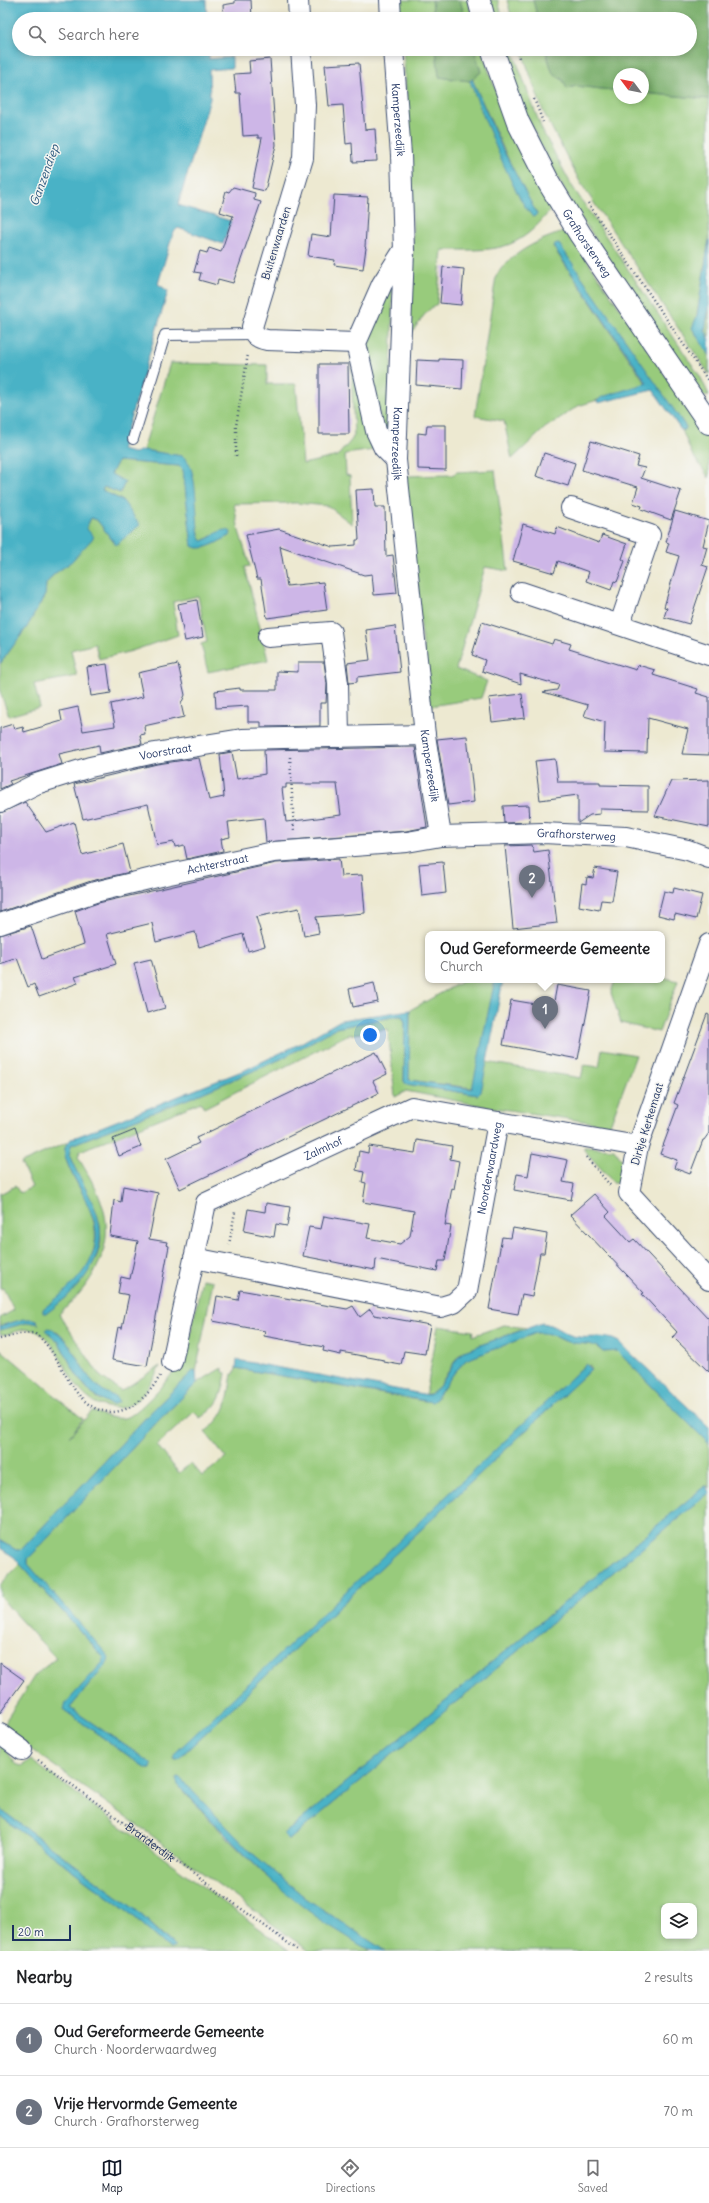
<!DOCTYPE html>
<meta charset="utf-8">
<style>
:root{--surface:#fff;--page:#f2f2f2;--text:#202124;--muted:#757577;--line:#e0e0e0;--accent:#111827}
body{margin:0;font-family:Delius,sans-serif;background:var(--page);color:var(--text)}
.controls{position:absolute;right:12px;bottom:12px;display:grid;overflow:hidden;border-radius:8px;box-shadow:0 2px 6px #0003}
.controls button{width:36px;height:36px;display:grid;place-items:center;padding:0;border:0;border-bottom:1px solid var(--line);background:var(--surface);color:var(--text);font:20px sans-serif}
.compass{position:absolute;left:613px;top:68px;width:36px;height:36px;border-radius:50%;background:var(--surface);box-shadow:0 2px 6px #0003;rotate:302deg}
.scale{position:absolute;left:12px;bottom:10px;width:59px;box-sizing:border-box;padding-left:4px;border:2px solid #1b2f5e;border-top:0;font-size:11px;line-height:14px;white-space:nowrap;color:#1b2f5e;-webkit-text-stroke:3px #f6f6f2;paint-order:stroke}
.you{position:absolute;left:370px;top:1035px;width:14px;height:14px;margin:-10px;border:3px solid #fff;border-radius:50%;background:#1a73e8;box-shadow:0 0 0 6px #1a73e833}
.badge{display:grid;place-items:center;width:26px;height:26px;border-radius:50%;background:var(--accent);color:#fff;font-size:13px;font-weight:700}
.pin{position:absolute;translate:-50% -33px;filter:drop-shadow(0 1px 2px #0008)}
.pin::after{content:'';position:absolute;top:21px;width:14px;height:12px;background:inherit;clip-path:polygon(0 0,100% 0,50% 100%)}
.popup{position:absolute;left:425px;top:931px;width:240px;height:52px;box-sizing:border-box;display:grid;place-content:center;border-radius:8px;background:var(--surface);filter:drop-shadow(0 1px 3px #0005);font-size:13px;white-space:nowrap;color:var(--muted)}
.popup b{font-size:15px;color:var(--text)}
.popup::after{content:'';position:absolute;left:50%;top:100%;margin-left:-8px;border:8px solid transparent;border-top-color:var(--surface)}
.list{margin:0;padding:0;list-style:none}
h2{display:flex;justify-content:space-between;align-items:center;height:52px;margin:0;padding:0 16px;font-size:17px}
h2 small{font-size:13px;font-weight:400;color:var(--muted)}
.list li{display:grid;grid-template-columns:26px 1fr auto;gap:12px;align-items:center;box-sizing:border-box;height:72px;padding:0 16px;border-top:1px solid var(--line)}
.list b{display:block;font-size:15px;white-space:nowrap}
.list p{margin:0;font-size:13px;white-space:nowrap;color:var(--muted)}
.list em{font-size:13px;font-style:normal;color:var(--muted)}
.icon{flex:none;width:22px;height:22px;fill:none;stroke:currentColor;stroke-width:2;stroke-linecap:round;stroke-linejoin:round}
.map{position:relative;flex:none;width:709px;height:1951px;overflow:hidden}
.search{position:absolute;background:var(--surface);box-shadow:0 2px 6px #0003;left:12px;right:12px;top:12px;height:44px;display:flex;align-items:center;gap:10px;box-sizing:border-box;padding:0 14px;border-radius:22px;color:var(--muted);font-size:15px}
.sheet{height:196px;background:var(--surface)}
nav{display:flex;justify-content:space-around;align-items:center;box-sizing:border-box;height:56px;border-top:1px solid var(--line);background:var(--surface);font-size:11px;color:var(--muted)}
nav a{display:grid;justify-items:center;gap:2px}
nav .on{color:var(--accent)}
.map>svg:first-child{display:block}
.green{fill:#98cb7c;stroke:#5a7d6d;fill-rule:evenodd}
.forest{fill:#7aaf6c;stroke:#4a6f65}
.water{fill:#48b2c6;stroke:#327092}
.building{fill:#cdb6e7;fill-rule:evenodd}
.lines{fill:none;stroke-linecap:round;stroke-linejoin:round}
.service-casing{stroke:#3a4b6f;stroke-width:12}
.minor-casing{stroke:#3a4b6f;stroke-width:22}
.secondary-casing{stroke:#3a4b6f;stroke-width:24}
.path{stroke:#3a4b6f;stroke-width:2.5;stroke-dasharray:1 3;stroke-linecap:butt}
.service{stroke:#fff;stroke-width:10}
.minor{stroke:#fff;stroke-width:20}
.secondary{stroke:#fff;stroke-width:22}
.labels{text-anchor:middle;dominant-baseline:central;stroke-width:3;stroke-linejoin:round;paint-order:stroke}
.street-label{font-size:11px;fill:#1b2f5e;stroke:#f6f6f2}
.water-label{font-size:12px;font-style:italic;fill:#28567d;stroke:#f6f6f2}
</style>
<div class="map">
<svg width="709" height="1951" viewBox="0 0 709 1951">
<rect width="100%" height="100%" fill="#f6f6f2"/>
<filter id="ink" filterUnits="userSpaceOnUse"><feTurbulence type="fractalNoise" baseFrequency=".025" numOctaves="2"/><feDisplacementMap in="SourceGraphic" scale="8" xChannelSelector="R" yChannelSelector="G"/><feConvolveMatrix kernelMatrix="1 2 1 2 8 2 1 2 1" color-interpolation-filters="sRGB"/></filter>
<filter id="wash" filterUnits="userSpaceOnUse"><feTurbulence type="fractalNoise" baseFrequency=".012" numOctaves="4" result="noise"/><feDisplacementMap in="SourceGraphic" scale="16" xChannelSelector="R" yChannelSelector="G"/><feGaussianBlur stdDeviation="0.9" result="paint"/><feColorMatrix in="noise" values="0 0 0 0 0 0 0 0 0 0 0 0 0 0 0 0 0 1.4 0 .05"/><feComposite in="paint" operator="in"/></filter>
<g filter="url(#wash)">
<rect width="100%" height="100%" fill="#ede9d1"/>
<!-- green -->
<g class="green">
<polygon points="399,0 432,0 434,19 401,19"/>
<polygon points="460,0 468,0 473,19 465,19"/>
<polygon points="489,0 498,0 503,19 493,19"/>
<polygon points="507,0 533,0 538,19 512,19"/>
<path d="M 403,49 L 436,49 L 439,77 L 470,81 C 478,102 519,208 534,216 L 472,79 L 481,72 L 474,49 L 482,49 C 498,105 524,157 551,209 C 517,254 494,250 442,250 L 437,304 C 423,312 417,327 407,339 L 413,250 L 411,157 Z"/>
<polygon points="503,49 512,49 542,130 572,186 701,378 709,395 703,396 573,206 544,152 521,103"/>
<polygon points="521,49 545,49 553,74 563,80 567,88 576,86 619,91 619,98 643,98 643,93 709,99 709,240 694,332 709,355 709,374 580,182 543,111"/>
<path d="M 567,231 L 709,439 L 709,478 L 692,454 L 682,430 L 685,430 L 686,427 L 553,247 L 647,385 L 578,406 L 545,428 L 512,459 L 504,421 L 475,416 L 496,276 C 510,253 541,238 567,231 Z"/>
<polygon points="393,277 390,436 382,426 364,350"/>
<polygon points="709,305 709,338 705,330"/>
<path d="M 170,363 L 267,365 L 267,384 L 296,384 L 303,464 L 338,456 C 343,448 351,443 354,435 L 351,364 L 374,450 L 345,454 L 346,475 L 350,476 L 352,524 L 328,506 L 296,503 L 234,504 L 239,531 L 250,566 L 245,567 L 268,660 L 208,672 L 201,644 L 207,642 L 198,596 L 173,602 L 178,635 L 132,651 L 99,659 L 95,644 L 71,650 L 77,676 L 34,684 L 40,707 L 9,716 L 0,692 L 0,664 L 27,627 L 45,595 L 46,584 L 54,574 L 70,563 L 91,518 L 97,520 L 116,545 L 123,501 L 102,490 L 104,487 L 120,493 L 125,482 L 111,474 L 118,461 L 179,466 L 183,470 L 192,546 C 205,551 218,541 230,536 L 216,533 L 203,541 L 200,539 L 182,456 L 143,450 Z"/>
<polygon points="495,470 508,571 485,567 456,669 487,681 481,698 430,706 404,476 452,475 457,472"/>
<polygon points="662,977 678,981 659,1032 621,1023 611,993 615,980 662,980"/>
<polygon points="465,980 495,980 473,1088 409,1080 410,1010"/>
<path d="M 398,1016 L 402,1016 L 405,1022 L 404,1081 L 406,1084 L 478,1095 L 481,1092 L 486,1062 L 581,1078 L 584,1065 L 599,1067 L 602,1049 L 636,1055 L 610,1125 L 488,1107 L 406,1091 L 395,1097 L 388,1029 L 347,1035 L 204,1108 L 201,1102 L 80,1151 L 78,1157 C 86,1171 95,1185 101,1201 C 118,1246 92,1285 59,1314 L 100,1376 L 121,1391 L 160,1366 C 152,1383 137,1409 116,1408 C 66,1407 67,1341 33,1330 C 22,1327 11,1335 0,1335 L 0,1330 L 29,1322 L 39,1324 L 24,1319 L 0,1326 L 0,1318 L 14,1310 L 3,1288 L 0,1289 L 0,1194 L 15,1186 L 20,1193 L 32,1187 L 21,1163 L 68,1142 C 48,1174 140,1223 66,1293 C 59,1299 51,1304 43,1309 L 65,1299 L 96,1259 L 101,1242 L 100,1224 L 69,1155 L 71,1145 L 195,1096 L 281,1059 L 336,1028 ZM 57,1331 C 78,1348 79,1376 107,1394 L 100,1400 C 86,1390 76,1376 69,1361 C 62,1349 59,1340 47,1332 Z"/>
<polygon points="584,1147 614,1149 625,1164 623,1179 619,1183 614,1183 584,1150"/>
<path d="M 202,1279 L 213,1281 L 196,1372 L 193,1371 L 154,1409 L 21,1550 L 16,1550 L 0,1540 L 0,1349 L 83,1419 L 69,1437 L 92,1411 C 103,1415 116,1421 128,1417 C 138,1413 174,1375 177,1365 C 180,1359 180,1350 182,1344 L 189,1341 Z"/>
<polygon points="504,1325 527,1328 464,1351 458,1356 436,1391 432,1394 426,1394 438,1326 473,1331 472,1336"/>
<path d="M 546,1332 L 565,1341 L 594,1345 L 603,1352 L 617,1351 L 709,1444 L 709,1488 L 706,1485 L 284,1834 L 289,1840 L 709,1493 L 709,1951 L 385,1951 L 307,1899 L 251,1853 L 178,1785 L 226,1837 L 262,1872 L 309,1911 L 370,1951 L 309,1951 L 125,1816 L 1,1728 L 35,1675 L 56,1658 L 13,1612 L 0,1596 L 0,1585 L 20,1564 L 104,1658 L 103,1662 L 64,1710 L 147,1769 L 150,1769 L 148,1761 L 70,1708 L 108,1662 L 28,1564 L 28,1559 L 159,1420 L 197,1383 L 220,1369 L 223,1368 L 223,1372 L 226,1373 C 222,1396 220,1405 200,1418 L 194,1412 L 157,1445 L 179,1473 L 191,1463 L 202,1476 L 226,1458 L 205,1432 C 229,1413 227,1402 232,1374 L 234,1374 L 236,1368 L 423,1401 L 436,1399 L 454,1373 L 466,1360 L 536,1333 ZM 586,1364 L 591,1367 L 591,1369 L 178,1759 L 173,1757 ZM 664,1906 L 694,1906 L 694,1936 L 664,1936 Z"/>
<polygon points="0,1742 16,1764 21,1766 31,1760 290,1951 0,1951 0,1816 132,1915 170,1949 175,1946 136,1910 0,1809"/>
</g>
<!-- forest -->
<g class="forest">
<polygon points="432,0 460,0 465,19 434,19"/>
<polygon points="533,0 709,0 709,99 643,93 643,74 619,74 619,91 576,86 567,89 563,80 553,74 545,49 690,49 690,19 538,19"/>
<polygon points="436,49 474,49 481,72 470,81 439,77"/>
</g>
<!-- water -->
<g class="water">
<path d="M 0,0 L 206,0 L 207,19 L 19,19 L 19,49 L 209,49 L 209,59 L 232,57 L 232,68 L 209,70 L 210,99 L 178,205 L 231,221 L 223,244 L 178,228 L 173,233 L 158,284 L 168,291 L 121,450 L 134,453 L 143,450 L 182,456 C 200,466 194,519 200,539 L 203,541 C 212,538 222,525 231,532 L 230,536 C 220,540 203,553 192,546 L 183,470 L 179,466 L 118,461 L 111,474 L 125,482 L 120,493 L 104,487 L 102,490 L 123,501 L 140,525 L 116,545 L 97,520 L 91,518 L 86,528 L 94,537 L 70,563 L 54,574 L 46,584 L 45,595 L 27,627 L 0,664 Z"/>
<path d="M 472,79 L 502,148 L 537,214 L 534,217 C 518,208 478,103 470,81 Z"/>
<polygon points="709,240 709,305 705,330 709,338 709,355 692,328 697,316"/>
<polygon points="556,243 559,244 686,427 685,430 681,430 653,390 598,403 597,401 602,397 647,383 553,246"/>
<path d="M 495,980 L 503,980 L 481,1092 L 478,1095 L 406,1084 L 404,1081 L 405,1022 L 402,1016 L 398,1016 L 336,1028 L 281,1059 L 195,1096 L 71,1145 L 69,1155 C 77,1175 90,1193 97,1214 C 111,1257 78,1290 47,1313 L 43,1313 L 43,1309 C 68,1290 103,1262 95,1225 C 93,1215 87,1204 83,1194 C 77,1181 68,1169 65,1155 L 65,1147 L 71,1139 L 247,1069 L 299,1044 L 341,1020 L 410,1010 L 409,1080 L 472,1089 Z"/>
<polygon points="24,1319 34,1319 39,1324 29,1322 0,1330 0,1326"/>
<path d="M 542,1323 C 554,1324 562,1333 573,1336 C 589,1340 604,1333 619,1342 L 709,1427 L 709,1444 L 617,1351 L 603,1352 C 593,1340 578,1346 565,1341 C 554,1336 549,1332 536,1333 L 466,1360 L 454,1373 L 436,1399 L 432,1402 L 236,1368 L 237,1360 L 428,1395 C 442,1391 452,1361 464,1351 Z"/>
<path d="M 48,1328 C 78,1336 76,1383 116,1397 L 119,1402 L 112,1405 L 92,1394 L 76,1374 L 59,1342 L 45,1330 Z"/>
<polygon points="586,1364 591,1369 178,1759 175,1759 174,1754"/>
<polygon points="193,1371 196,1372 197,1383 159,1420 28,1559 28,1564 109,1657 108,1662 70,1708 148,1761 152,1765 151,1769 147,1769 64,1710 66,1703 103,1662 104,1658 14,1557 0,1548 0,1540 16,1550 21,1550 154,1409"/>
<polygon points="706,1485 709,1493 289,1840 284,1834"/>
<path d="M 179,1777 L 252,1853 L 307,1899 L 385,1951 C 365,1951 359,1944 343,1934 C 278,1896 230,1838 178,1785 L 176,1779 Z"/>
<polygon points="0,1809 136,1910 175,1947 170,1949 132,1915 0,1816"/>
</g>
<g id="blocks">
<!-- building -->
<g class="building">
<polygon points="235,0 251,0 252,19 224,19 223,5 235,3"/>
<polygon points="270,59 276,145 265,191 252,188 262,138 258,138 258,135 243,136 240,93 236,93 234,74 250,73 249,61"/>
<polygon points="359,63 365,130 375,129 377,161 353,162 352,143 346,144 343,105 329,106 325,65"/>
<polygon points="233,187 255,193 254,200 261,202 233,283 218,279 217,285 199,280 201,273 194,272 200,251 207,253 209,248 221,252 233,216 220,212 226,191 229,192"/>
<polygon points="334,195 368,197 365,247 366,248 363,269 334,265 335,260 308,256 311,234 331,237"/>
<polygon points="443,267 464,269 461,305 440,303"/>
<polygon points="439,359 463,360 462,389 416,385 417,360 439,361"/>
<polygon points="319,364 348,364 349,434 319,434"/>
<polygon points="427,425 446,425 446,470 418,469 418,433 426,434"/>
<polygon points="591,441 639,456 636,466 645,468 641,478 681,491 671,520 641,509 642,506 633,503 638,487 582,470"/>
<polygon points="544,453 575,463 568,486 536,476"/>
<polygon points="374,489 375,507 385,507 386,556 393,555 397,593 374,595 372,574 364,575 280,546 287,586 323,582 327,610 267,618 261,579 257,579 246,535 279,529 333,547 356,545 356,540 359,540 356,490"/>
<polygon points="675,511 709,521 703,546 707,547 702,565 708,567 689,624 664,617 667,608 664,607 679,556 666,552 669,543 666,542"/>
<polygon points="523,524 555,534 557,527 599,543 602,535 627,544 622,559 625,561 617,582 614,581 611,590 586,581 589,572 558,561 554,573 513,561"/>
<polygon points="197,600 203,637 185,641 178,604"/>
<polygon points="482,622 552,644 554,639 571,644 569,649 636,670 638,665 655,670 653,675 698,689 696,693 709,697 709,755 682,754 688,729 648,718 647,753 604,752 605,722 584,716 588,705 543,692 557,690 559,685 520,674 521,684 482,671 485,660 472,655"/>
<polygon points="395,626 400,672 357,677 357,682 349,683 347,663 370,660 366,630"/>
<polygon points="298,662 324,662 327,684 326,703 320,703 320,726 261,727 261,722 248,722 248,706 216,708 215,691 240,688 240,690 277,690 277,671 298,672"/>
<polygon points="107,664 111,693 91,696 87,667"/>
<polygon points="178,664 185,695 181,704 184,717 144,726 145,734 140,735 142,744 100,753 99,745 59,754 62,764 9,781 11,784 0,789 0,728 13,724 15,729 23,727 24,732 62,721 60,711 78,707 83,731 115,726 111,704 143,697 138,673"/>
<polygon points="522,694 525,718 492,722 489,698"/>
<polygon points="467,736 474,802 448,805 437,739"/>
<path d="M 415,747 L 427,827 L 406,831 L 266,842 L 264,818 L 228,822 L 230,837 L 221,839 L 223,851 L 187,859 L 184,845 L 175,847 L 174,842 L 157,845 L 148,804 L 83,819 L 74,784 L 157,764 L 199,758 L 209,800 L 224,797 L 220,754 L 232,752 L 237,779 L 265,774 L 264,750 ZM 286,784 L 337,784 L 341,815 L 286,822 L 282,788 L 286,788 Z"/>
<polygon points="555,759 558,782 600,782 600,785 648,786 648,810 600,809 600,814 590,815 578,823 578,795 540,800 535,761"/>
<polygon points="709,780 709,827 655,816 671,781"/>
<polygon points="25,802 46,832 74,822 82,855 123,844 130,872 91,881 0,912 0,813"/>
<polygon points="529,805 530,822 504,823 503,806"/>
<polygon points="532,845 534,852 548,850 557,923 513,928 505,846"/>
<polygon points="339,859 341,876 362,875 365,913 316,917 319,933 304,936 299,908 256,917 265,946 248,951 243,934 199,947 195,932 156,942 152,923 107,934 116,964 75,977 78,983 39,997 34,984 28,987 17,958 0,964 0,935 31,926 42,959 84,944 75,911 98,903 276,863"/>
<polygon points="443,862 446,893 422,896 419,864"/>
<polygon points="595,868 617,872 612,901 601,900 599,910 579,906 582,883 586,884 587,877 593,878"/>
<polygon points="674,888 702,895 696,919 675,914 674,919 658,915 664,891 673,893"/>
<polygon points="151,959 165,1008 147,1013 134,963"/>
<polygon points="374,983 378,1002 353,1007 349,989"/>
<polygon points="557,985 591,991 578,1059 503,1045 511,1000 553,1007"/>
<polygon points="707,1014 709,1015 709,1133 704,1140 703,1140 690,1174 674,1168 677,1160 660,1154 678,1105 674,1103"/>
<polygon points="376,1052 387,1074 373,1081 379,1093 180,1189 166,1159 199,1143 196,1138"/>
<polygon points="135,1130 141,1147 119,1156 113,1139"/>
<polygon points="417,1140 452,1146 450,1159 459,1161 454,1189 452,1188 445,1225 451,1226 445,1261 439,1261 437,1271 376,1259 375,1270 303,1256 309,1227 321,1229 324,1216 370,1224 367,1238 400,1244 410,1236 414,1211 363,1202 366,1183 362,1182 364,1172 356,1170 359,1151 368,1153 369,1146 415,1153"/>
<polygon points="532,1153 568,1160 563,1182 574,1184 571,1200 514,1190 517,1174 528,1176"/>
<polygon points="123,1186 158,1193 149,1239 167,1242 166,1245 169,1246 147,1366 112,1360 118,1327 122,1328 129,1295 118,1293 121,1277 130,1279 138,1241 110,1236 114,1200 121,1202"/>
<polygon points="594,1194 610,1212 606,1216 630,1242 634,1239 709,1319 709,1372 673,1337 677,1332 642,1294 644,1293 570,1215"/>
<polygon points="266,1203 290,1207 287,1226 276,1224 274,1237 244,1231 248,1209 265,1212"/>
<polygon points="513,1228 547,1234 544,1253 540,1253 532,1296 522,1294 518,1314 489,1309 502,1237 511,1238"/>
<polygon points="240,1290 347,1309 353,1306 360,1317 370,1309 374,1315 430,1325 425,1354 404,1351 401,1365 384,1362 384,1360 341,1352 341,1355 323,1351 324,1347 264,1336 265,1331 213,1321 217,1296 238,1300"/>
<polygon points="0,1663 24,1680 0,1713"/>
</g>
</g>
</g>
<g filter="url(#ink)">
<use href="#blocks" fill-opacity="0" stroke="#3a4b6f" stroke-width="1"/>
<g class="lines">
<defs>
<polyline id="service" points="133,439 165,335 254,334"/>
<g id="minor">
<polyline points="298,0 299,19"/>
<polyline points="390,0 391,19"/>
<path d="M 301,49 L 305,105 L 303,158 L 252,327 C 254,336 258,338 267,340 L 356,343"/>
<path id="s2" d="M 393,49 L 401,155 L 404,251 L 396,460 L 425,735 L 441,836"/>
<polyline points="396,460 384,448 376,431 356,343 382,284 403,251"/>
<polyline points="571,508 650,535 620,624"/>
<polyline points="521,592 709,655"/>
<polyline points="268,637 331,632 338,683 339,737"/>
<path id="s3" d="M 0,802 L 36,784 L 90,767 L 155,753 L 242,739 L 425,735"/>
<path id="s4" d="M 0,924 L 95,892 L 165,875 L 274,852 L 407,842 L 441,836 L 543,833 L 626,837 L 688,850 L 709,858"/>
<polyline points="709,944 638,1146 629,1193 709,1280"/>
<path id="s5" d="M 194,1258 L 441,1307 L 454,1303 L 467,1291 L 498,1122 L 638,1146"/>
<path id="s6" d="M 172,1362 L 206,1203 L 412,1107 L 498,1122"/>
<polyline points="0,1734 22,1750"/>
</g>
<g id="secondary">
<polyline points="479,0 484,19"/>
<path id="s7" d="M 492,49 L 518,122 L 549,183 L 580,234 L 709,423"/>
</g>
</defs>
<!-- service casing -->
<use href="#service" class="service-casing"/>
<!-- minor casing -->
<use href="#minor" class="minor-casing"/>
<!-- secondary casing -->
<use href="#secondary" class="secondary-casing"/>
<!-- path -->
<g class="path">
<polyline points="517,49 519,58"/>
<polyline points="534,99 543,122"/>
<polyline points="588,203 709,382"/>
<polyline points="236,456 236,426 248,354"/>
<polyline points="290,757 294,830"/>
<polyline points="586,1157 610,1185"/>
<polyline points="229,1245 235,1212"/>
<path d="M 0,1339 L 19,1334 L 34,1333 C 54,1347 61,1371 75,1390 C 103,1429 140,1411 160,1376"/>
<path id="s1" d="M 38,1760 L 299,1951"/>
</g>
<!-- service -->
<use href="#service" class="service"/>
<!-- minor -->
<use href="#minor" class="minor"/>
<!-- secondary -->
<use href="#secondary" class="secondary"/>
</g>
</g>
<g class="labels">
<!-- street labels -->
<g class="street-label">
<text stroke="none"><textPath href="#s2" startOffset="71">Kamperzeedijk</textPath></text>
<text transform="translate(276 243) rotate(-73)">Buitenwaarden</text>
<text stroke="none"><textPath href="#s7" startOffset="217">Grafhorsterweg</textPath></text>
<text stroke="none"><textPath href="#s2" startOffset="395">Kamperzeedijk</textPath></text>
<text stroke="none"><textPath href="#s3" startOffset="174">Voorstraat</textPath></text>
<text stroke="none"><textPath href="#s2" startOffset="719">Kamperzeedijk</textPath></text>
<text stroke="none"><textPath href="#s4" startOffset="587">Grafhorsterweg</textPath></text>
<text stroke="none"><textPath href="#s4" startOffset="226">Achterstraat</textPath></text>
<text transform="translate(647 1124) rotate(-73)">Dirkje Kerkemaat</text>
<text stroke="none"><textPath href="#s6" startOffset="292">Zalmhof</textPath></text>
<text stroke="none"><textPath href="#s5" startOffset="408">Noorderwaardweg</textPath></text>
<text stroke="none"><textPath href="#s1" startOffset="139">Branderdijk</textPath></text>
</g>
<!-- water labels -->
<g class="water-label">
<text transform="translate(44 175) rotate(-70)">Ganzendiep</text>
</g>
</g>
</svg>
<div class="controls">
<button><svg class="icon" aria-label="layers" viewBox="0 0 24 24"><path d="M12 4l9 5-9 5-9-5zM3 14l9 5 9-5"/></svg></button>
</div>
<svg class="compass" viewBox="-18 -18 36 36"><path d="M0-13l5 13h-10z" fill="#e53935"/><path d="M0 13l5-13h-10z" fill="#757577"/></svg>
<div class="scale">20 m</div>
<div class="you"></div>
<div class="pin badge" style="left:545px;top:1029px;background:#6b7280">1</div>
<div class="popup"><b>Oud Gereformeerde Gemeente</b>Church</div>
<div class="pin badge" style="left:532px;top:898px;background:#6b7280">2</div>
<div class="search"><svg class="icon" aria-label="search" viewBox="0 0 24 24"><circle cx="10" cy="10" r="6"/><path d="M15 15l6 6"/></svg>Search here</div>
</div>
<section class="sheet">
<h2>Nearby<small>2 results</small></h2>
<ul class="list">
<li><span class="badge" style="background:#6b7280">1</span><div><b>Oud Gereformeerde Gemeente</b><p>Church · Noorderwaardweg</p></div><em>60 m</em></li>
<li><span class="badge" style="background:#6b7280">2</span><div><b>Vrije Hervormde Gemeente</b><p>Church · Grafhorsterweg</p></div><em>70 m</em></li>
</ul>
</section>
<nav>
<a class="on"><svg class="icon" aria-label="map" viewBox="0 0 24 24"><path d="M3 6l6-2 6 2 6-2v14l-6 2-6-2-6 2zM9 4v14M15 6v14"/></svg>Map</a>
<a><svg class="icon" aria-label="directions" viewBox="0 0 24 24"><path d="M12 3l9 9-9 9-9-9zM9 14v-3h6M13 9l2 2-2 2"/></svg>Directions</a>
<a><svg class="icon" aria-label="saved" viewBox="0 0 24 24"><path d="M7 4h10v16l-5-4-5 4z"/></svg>Saved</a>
</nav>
